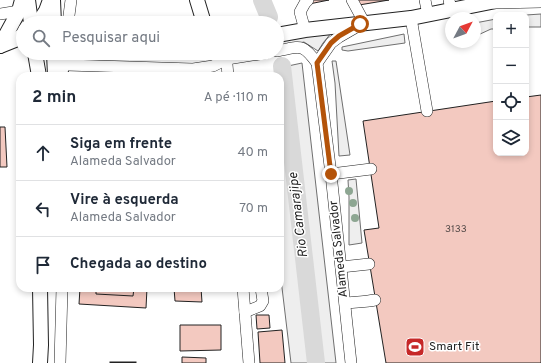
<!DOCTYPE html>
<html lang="pt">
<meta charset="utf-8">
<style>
:root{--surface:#fff;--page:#f6f6f7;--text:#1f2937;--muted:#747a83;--line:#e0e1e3}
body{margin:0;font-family:Overpass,sans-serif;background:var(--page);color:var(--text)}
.controls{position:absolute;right:12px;top:12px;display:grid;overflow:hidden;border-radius:8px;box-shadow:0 2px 6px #0003}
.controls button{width:36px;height:36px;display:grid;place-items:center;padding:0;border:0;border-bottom:1px solid var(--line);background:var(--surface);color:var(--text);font:20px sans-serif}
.compass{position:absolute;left:445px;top:12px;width:36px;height:36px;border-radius:50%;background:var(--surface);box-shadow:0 2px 6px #0003;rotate:49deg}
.stop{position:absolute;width:12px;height:12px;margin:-9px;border:3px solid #b45309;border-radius:50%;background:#fff}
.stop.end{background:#b45309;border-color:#fff;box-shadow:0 1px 4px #0008}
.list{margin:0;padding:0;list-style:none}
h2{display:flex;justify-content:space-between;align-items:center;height:52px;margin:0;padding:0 16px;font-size:17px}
h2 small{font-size:13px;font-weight:400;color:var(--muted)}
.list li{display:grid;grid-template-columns:26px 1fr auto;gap:12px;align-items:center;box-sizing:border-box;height:56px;padding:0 16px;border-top:1px solid var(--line)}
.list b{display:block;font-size:15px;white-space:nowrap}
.list p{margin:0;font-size:13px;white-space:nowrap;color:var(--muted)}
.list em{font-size:13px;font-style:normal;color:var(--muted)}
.icon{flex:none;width:22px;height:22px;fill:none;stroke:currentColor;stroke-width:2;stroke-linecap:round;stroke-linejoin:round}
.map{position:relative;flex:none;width:541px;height:363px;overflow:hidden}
.search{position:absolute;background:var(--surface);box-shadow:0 2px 6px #0003;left:16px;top:16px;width:268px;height:44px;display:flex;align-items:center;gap:10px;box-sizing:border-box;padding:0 14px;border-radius:22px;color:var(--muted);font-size:15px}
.panel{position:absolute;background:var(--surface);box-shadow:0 2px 6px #0003;left:16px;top:72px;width:268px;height:220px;border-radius:12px}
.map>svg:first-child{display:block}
.green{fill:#eee;stroke:#6f6f6f}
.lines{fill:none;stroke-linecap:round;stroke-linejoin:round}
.river{stroke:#d9d9d9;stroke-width:18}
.building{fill:#f3c9c0;stroke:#222}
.minor-casing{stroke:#222;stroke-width:12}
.major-casing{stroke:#222;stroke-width:16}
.minor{stroke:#fff;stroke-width:11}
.major{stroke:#fff;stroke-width:14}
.tree{fill:#8da692}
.route{stroke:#b45309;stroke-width:5}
.labels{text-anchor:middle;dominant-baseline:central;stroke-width:3;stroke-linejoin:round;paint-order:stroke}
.number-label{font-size:10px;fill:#564c4a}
.street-label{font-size:12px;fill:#222;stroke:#fff}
.poi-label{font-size:12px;fill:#222;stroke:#fff;text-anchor:start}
.water-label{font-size:13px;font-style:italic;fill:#222;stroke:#fff}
</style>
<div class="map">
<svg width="541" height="363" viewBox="0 0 541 363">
<rect width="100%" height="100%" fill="#fff"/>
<!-- green -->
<g class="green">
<polygon points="541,14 541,27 526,27 526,15"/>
<polygon points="496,19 496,29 491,29 478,35 475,31 475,23"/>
<polygon points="332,32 323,43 318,51 304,42 277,47 277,40"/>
<polygon points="404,34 405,43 348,51 342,50 342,47"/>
<polygon points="332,61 336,61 350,155 339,156 335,83"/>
<polygon points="302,63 336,363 322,363 288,66"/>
<polygon points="280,108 309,363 291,363 280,271"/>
<polygon points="356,179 362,243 349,245 349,197 348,180"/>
</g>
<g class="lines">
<!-- river -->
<g class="river">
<polyline points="262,0 269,17"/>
<polyline points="282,66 316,363"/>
</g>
</g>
<!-- building -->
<g class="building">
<polygon points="309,0 329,0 309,4"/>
<polygon points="358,0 389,0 359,5"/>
<polygon points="541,95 541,363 386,363 364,230 379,228 363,121 496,101 496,153 526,153 526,97"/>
<polygon points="0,127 5,127 7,167 0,167"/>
<polygon points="80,288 147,288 146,308 79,304"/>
<polygon points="96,288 134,288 133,296 96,294"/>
<polygon points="174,288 201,288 202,302 175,301"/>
<polygon points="256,315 269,315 270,328 257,329"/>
<polygon points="180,325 221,325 221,350 180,351"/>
<polygon points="282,330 285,363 260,363 258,332"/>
<polygon points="182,357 206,358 206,363 182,363"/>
<rect x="110" y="362" width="26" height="1"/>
</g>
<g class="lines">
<defs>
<g id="minor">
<polyline points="352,0 365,24"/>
<polyline points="425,0 428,15"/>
<polyline points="449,0 451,10"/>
<polyline points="494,3 541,2"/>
<polyline points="0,14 19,11"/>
<polyline points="411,18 427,111"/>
<polyline points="68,23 71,0"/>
<polyline points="305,30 300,12 305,3 308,0"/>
<path d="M 277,51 C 300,47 302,42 317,63 L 331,174 L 351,363"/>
<polyline points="226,53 228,76"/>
<polyline points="317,63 331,43 339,37 358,26"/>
<polyline points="67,65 193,69 213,66 227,59 266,53"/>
<polyline points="331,174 371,169"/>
<polyline points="341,267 369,264"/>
<polyline points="243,288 249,363"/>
<path d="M 345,303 C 355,302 365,302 375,300"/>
<polyline points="245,312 260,306 263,301 261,288"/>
<polyline points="60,363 62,288"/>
</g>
<g id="major">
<polyline points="28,0 31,23"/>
<polyline points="53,0 54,23"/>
<polyline points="197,0 204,23"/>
<polyline points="38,23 46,11 50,0"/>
<polyline points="277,35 305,30 411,18 501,0"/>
<polyline points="0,46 19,11 22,0"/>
<polyline points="0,46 15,40 23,35"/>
<polyline points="35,53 39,76"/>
<polyline points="54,53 55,76"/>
<polyline points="60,76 62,64 67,53"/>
<polyline points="40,288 41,345 40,363"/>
</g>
</defs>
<!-- minor casing -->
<use href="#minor" class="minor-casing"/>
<!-- major casing -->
<use href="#major" class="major-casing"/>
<!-- minor -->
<use href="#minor" class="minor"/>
<!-- major -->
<use href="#major" class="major"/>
</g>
<!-- trees -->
<g class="tree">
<circle cx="349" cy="191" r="4"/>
<circle cx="353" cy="203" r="4"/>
<circle cx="355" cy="218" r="4"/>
</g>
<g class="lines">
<!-- route -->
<polyline class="route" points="331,174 317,63 331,43 339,36 360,24"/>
</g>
<!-- icons -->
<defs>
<symbol id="stadium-square" viewBox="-11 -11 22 22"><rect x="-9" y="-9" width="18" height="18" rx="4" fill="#c62828" stroke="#fff"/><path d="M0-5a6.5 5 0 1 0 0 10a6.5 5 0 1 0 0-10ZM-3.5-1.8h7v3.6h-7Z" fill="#fff"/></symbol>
</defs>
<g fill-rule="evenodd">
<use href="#stadium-square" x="404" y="336" width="22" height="22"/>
</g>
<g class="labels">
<!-- number labels -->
<g class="number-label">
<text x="456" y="229">3133</text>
</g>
<!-- street labels -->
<g class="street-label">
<text transform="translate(339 249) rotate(-96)">Alameda Salvador</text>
</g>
<!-- poi labels -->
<g class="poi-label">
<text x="429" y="347">Smart Fit</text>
</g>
<!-- water labels -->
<g class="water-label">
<text transform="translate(299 215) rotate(-97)">Rio Camarajipe</text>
</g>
</g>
</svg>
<div class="controls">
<button>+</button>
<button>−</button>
<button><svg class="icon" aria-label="locate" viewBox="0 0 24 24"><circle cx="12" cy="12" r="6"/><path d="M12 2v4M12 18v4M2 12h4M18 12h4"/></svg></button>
<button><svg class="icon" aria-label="layers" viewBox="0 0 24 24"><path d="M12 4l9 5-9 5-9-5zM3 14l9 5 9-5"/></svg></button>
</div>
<svg class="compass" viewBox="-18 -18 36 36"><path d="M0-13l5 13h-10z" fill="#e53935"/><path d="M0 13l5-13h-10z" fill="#747a83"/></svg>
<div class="stop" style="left:360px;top:24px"></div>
<div class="stop end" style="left:331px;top:174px"></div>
<div class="search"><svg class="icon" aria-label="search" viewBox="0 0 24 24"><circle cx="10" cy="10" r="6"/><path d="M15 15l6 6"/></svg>Pesquisar aqui</div>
<section class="panel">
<h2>2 min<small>A pé · 110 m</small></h2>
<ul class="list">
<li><svg class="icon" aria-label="ahead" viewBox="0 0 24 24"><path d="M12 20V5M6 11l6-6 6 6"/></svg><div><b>Siga em frente</b><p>Alameda Salvador</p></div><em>40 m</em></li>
<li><svg class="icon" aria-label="left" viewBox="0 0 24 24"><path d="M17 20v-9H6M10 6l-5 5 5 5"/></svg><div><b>Vire à esquerda</b><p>Alameda Salvador</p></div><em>70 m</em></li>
<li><svg class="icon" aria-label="arrive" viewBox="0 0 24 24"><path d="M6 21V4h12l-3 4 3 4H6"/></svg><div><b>Chegada ao destino</b></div></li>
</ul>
</section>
</div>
